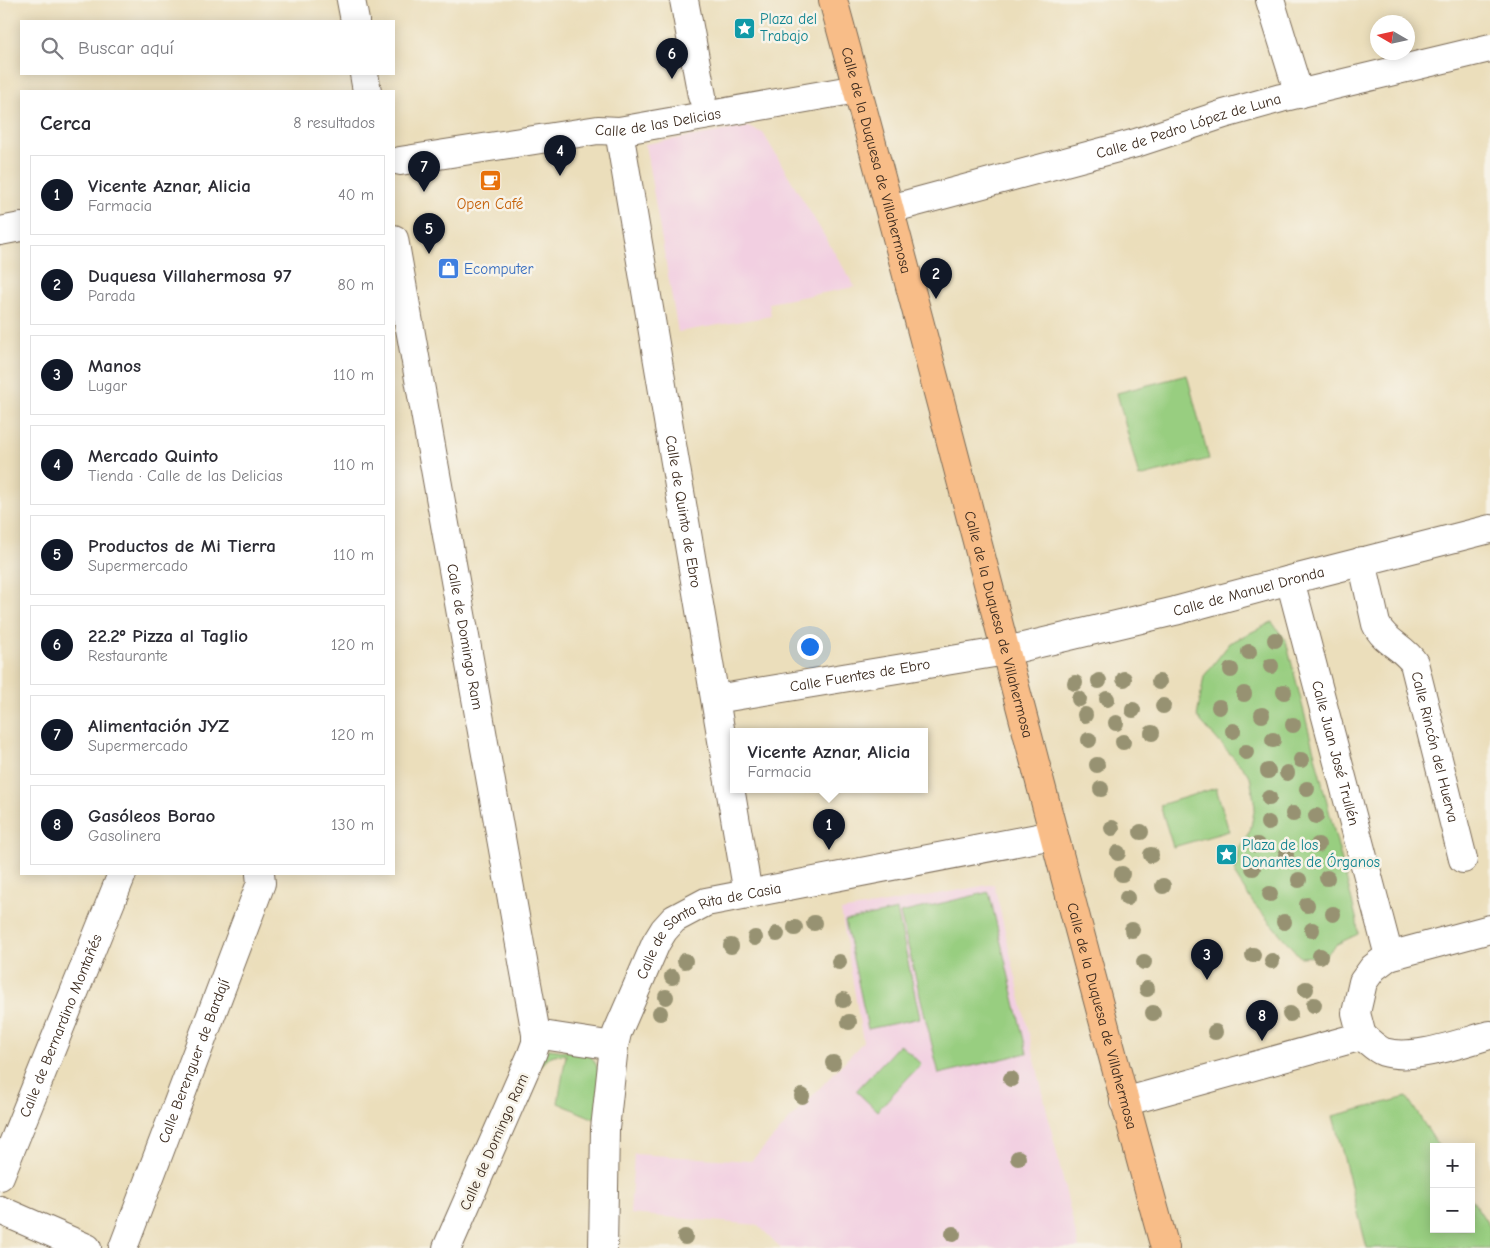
<!DOCTYPE html>
<html lang="es">
<meta charset="utf-8">
<style>
:root{--surface:#fff;--page:#f2f2f3;--text:#2b2b33;--muted:#7c7c81;--line:#e1e1e2;--accent:#111827}
body{margin:0;font-family:"Comic Neue",sans-serif;background:var(--page);color:var(--text)}
.controls{position:absolute;right:15px;bottom:15px;display:grid;overflow:hidden;border-radius:0px;box-shadow:0 2px 12px #0003}
.controls button{width:45px;height:45px;display:grid;place-items:center;padding:0;border:0;border-bottom:1px solid var(--line);background:var(--surface);color:var(--text);font:25px sans-serif}
.compass{position:absolute;left:1370px;top:15px;width:45px;height:45px;border-radius:50%;background:var(--surface);box-shadow:0 2px 12px #0003;rotate:279deg}
.you{position:absolute;left:809px;top:646px;width:18px;height:18px;margin:-12px;border:4px solid #fff;border-radius:50%;background:#1a73e8;box-shadow:0 0 0 8px #1a73e833}
.badge{display:grid;place-items:center;width:32px;height:32px;border-radius:50%;background:var(--accent);color:#fff;font-size:16px;font-weight:700}
.pin{position:absolute;translate:-50% -41px;filter:drop-shadow(0 1px 2px #0008)}
.pin::after{content:'';position:absolute;top:26px;width:18px;height:15px;background:inherit;clip-path:polygon(0 0,100% 0,50% 100%)}
.popup{position:absolute;left:730px;top:728px;width:198px;height:65px;box-sizing:border-box;display:grid;place-content:center;border-radius:0px;background:var(--surface);filter:drop-shadow(0 1px 4px #0005);font-size:16px;white-space:nowrap;color:var(--muted)}
.popup b{font-size:19px;color:var(--text)}
.popup::after{content:'';position:absolute;left:50%;top:100%;margin-left:-10px;border:10px solid transparent;border-top-color:var(--surface)}
.list{margin:0;padding:0;list-style:none}
h2{display:flex;justify-content:space-between;align-items:center;height:65px;margin:0;padding:0 20px;font-size:21px}
h2 small{font-size:16px;font-weight:400;color:var(--muted)}
.list li{display:grid;grid-template-columns:32px 1fr auto;gap:15px;align-items:center;box-sizing:border-box;height:80px;margin:0 10px 10px;padding:0 10px;border:1px solid var(--line);border-radius:0px}
.list b{display:block;font-size:19px;white-space:nowrap}
.list p{margin:0;font-size:16px;white-space:nowrap;color:var(--muted)}
.list em{font-size:16px;font-style:normal;color:var(--muted)}
.icon{flex:none;width:28px;height:28px;fill:none;stroke:currentColor;stroke-width:2;stroke-linecap:round;stroke-linejoin:round}
.map{position:relative;flex:none;width:1490px;height:1248px;overflow:hidden}
.search{position:absolute;background:var(--surface);box-shadow:0 2px 12px #0003;left:20px;top:20px;width:375px;height:55px;display:flex;align-items:center;gap:12px;box-sizing:border-box;padding:0 18px;border-radius:0px;color:var(--muted);font-size:19px}
.panel{position:absolute;background:var(--surface);box-shadow:0 2px 12px #0003;left:20px;top:90px;width:375px;height:785px;border-radius:0px}
.map>svg:first-child{display:block}
.built{fill:#f2cfe1}
.green{fill:#98ce80;stroke:#6a7c4f}
.lines{fill:none;stroke-linecap:round;stroke-linejoin:round}
.minor-casing{stroke:#796955;stroke-width:30}
.major-casing{stroke:#796955;stroke-width:30}
.minor{stroke:#fff;stroke-width:28}
.major{stroke:#f8bd88;stroke-width:28}
.tree{fill:#979272}
.labels{text-anchor:middle;dominant-baseline:central;stroke-width:5;stroke-linejoin:round;paint-order:stroke}
.culture-label{font-size:15px;fill:#0d838f;stroke:#f7f3e8;text-anchor:start}
.street-label{font-size:15px;fill:#3b2a1e;stroke:#f7f3e8}
.food-label{font-size:15px;fill:#c56008;stroke:#f7f3e8}
.shop-label{font-size:15px;fill:#366cbe;stroke:#f7f3e8;text-anchor:start}
</style>
<div class="map">
<svg width="1490" height="1248" viewBox="0 0 1490 1248">
<rect width="100%" height="100%" fill="#f7f3e8"/>
<filter id="ink" filterUnits="userSpaceOnUse"><feTurbulence type="fractalNoise" baseFrequency=".02" numOctaves="2"/><feDisplacementMap in="SourceGraphic" scale="10" xChannelSelector="R" yChannelSelector="G"/><feConvolveMatrix kernelMatrix="1 2 1 2 8 2 1 2 1" color-interpolation-filters="sRGB"/></filter>
<filter id="wash" filterUnits="userSpaceOnUse"><feTurbulence type="fractalNoise" baseFrequency=".0096" numOctaves="4" result="noise"/><feDisplacementMap in="SourceGraphic" scale="20" xChannelSelector="R" yChannelSelector="G"/><feGaussianBlur stdDeviation="1.12" result="paint"/><feColorMatrix in="noise" values="0 0 0 0 0 0 0 0 0 0 0 0 0 0 0 0 0 1.4 0 .05"/><feComposite in="paint" operator="in"/></filter>
<g filter="url(#wash)">
<rect width="100%" height="100%" fill="#ebdebb"/>
<!-- built -->
<g class="built">
<polygon points="748,127 763,133 855,287 769,303 771,316 678,332 645,144"/>
<polygon points="994,884 1079,1248 781,1248 758,1225 630,1214 634,1154 751,1161 863,1042 841,911"/>
</g>
<!-- green -->
<g class="green">
<polygon points="1187,375 1209,459 1139,477 1117,393"/>
<polygon points="1272,622 1286,641 1357,921 1358,934 1337,944 1325,956 1300,957 1253,903 1235,875 1238,849 1250,831 1255,807 1250,776 1197,717 1204,676 1230,643"/>
<polygon points="1216,788 1229,831 1173,847 1160,805"/>
<polygon points="989,892 1027,1053 939,1074 900,913"/>
<polygon points="897,910 920,1018 868,1029 845,921"/>
<polygon points="900,1044 921,1064 877,1111 856,1091"/>
<path d="M 549,1049 L 588,1054 C 606,1068 598,1099 597,1120 L 558,1103 L 566,1055 C 554,1053 547,1056 540,1067 L 544,1053 Z"/>
<polygon points="1407,1097 1439,1147 1434,1147 1434,1229 1471,1229 1471,1198 1490,1227 1490,1248 1367,1248 1333,1116"/>
</g>
</g>
<g filter="url(#ink)">
<g class="lines">
<defs>
<g id="minor">
<polyline points="351,0 355,21"/>
<polyline points="684,0 702,96"/>
<polyline points="1270,0 1299,94"/>
<polyline points="364,74 367,91"/>
<path id="s1" d="M 619,131 L 748,894"/>
<path id="s2" d="M 400,161 L 598,130 L 619,131 L 857,89"/>
<path id="s3" d="M 890,209 L 1136,143 L 1224,114 L 1281,98 L 1490,48"/>
<polyline points="0,231 21,227"/>
<path id="s4" d="M 394,239 L 536,1034 L 536,1043 L 532,1054 L 447,1248"/>
<path id="s5" d="M 1362,561 L 1376,624 C 1384,642 1404,647 1414,663 L 1463,859"/>
<path id="s6" d="M 1290,580 L 1389,956"/>
<path id="s7" d="M 716,699 L 1006,651 L 1175,611 L 1290,580 L 1490,529"/>
<polyline points="536,1034 614,1046"/>
<polyline points="1362,1036 1356,1013 1363,982 1373,968 1389,956 1490,929"/>
<path d="M 1362,1036 C 1369,1041 1376,1049 1384,1052 C 1413,1061 1460,1043 1490,1035"/>
<polyline points="1124,1102 1362,1036"/>
<path id="s8" d="M 0,1176 L 122,874"/>
<polyline points="0,1210 87,1248"/>
<path id="s9" d="M 123,1248 L 261,883 L 260,874"/>
<path id="s10" d="M 603,1248 L 605,1129 L 614,1046 L 617,1033 L 656,943 L 664,930 L 674,919 L 706,902 L 1053,835"/>
</g>
<g id="major">
<path id="s11" d="M 833,0 C 947,415 1050,833 1165,1248"/>
</g>
</defs>
<!-- minor casing -->
<use href="#minor" class="minor-casing"/>
<!-- major casing -->
<use href="#major" class="major-casing"/>
<!-- minor -->
<use href="#minor" class="minor"/>
<!-- major -->
<use href="#major" class="major"/>
</g>
<!-- trees -->
<g class="tree">
<circle cx="1275" cy="640" r="8"/>
<circle cx="1249" cy="652" r="8"/>
<circle cx="1271" cy="666" r="8"/>
<circle cx="1231" cy="670" r="8"/>
<circle cx="1124" cy="679" r="8"/>
<circle cx="1099" cy="681" r="8"/>
<circle cx="1159" cy="682" r="8"/>
<circle cx="1075" cy="683" r="8"/>
<circle cx="1284" cy="692" r="8"/>
<circle cx="1244" cy="694" r="8"/>
<circle cx="1079" cy="699" r="8"/>
<circle cx="1107" cy="699" r="8"/>
<circle cx="1163" cy="706" r="8"/>
<circle cx="1219" cy="707" r="8"/>
<circle cx="1133" cy="710" r="8"/>
<circle cx="1085" cy="715" r="8"/>
<circle cx="1262" cy="715" r="8"/>
<circle cx="1116" cy="723" r="8"/>
<circle cx="1293" cy="725" r="8"/>
<circle cx="1233" cy="731" r="8"/>
<circle cx="1152" cy="733" r="8"/>
<circle cx="1089" cy="740" r="8"/>
<circle cx="1273" cy="740" r="8"/>
<circle cx="1123" cy="742" r="8"/>
<circle cx="1246" cy="752" r="8"/>
<circle cx="1301" cy="760" r="8"/>
<circle cx="1097" cy="765" r="8"/>
<circle cx="1268" cy="771" r="8"/>
<circle cx="1287" cy="773" r="8"/>
<circle cx="1101" cy="789" r="8"/>
<circle cx="1307" cy="789" r="8"/>
<circle cx="1269" cy="798" r="8"/>
<circle cx="1293" cy="814" r="8"/>
<circle cx="1316" cy="816" r="8"/>
<circle cx="1268" cy="823" r="8"/>
<circle cx="1112" cy="828" r="8"/>
<circle cx="1141" cy="832" r="8"/>
<circle cx="1257" cy="845" r="8"/>
<circle cx="1318" cy="845" r="8"/>
<circle cx="1118" cy="853" r="8"/>
<circle cx="1151" cy="855" r="8"/>
<circle cx="1286" cy="855" r="8"/>
<circle cx="1253" cy="868" r="8"/>
<circle cx="1122" cy="874" r="8"/>
<circle cx="1327" cy="878" r="8"/>
<circle cx="1299" cy="880" r="8"/>
<circle cx="1163" cy="886" r="8"/>
<circle cx="1270" cy="894" r="8"/>
<circle cx="1127" cy="898" r="8"/>
<circle cx="1307" cy="905" r="8"/>
<circle cx="1333" cy="914" r="8"/>
<circle cx="1284" cy="922" r="8"/>
<circle cx="814" cy="923" r="8"/>
<circle cx="795" cy="928" r="8"/>
<circle cx="1132" cy="930" r="8"/>
<circle cx="1312" cy="930" r="8"/>
<circle cx="777" cy="934" r="8"/>
<circle cx="755" cy="938" r="8"/>
<circle cx="731" cy="946" r="8"/>
<circle cx="1253" cy="955" r="8"/>
<circle cx="1320" cy="956" r="8"/>
<circle cx="685" cy="961" r="8"/>
<circle cx="1272" cy="961" r="8"/>
<circle cx="839" cy="962" r="8"/>
<circle cx="1144" cy="962" r="8"/>
<circle cx="672" cy="977" r="8"/>
<circle cx="1147" cy="989" r="8"/>
<circle cx="1306" cy="989" r="8"/>
<circle cx="666" cy="997" r="8"/>
<circle cx="843" cy="1000" r="8"/>
<circle cx="1314" cy="1005" r="8"/>
<circle cx="660" cy="1013" r="8"/>
<circle cx="1153" cy="1013" r="8"/>
<circle cx="1290" cy="1014" r="8"/>
<circle cx="849" cy="1022" r="8"/>
<circle cx="1215" cy="1032" r="8"/>
<circle cx="833" cy="1063" r="8"/>
<circle cx="1011" cy="1079" r="8"/>
<circle cx="802" cy="1096" r="8"/>
<circle cx="1018" cy="1158" r="8"/>
<circle cx="953" cy="1234" r="8"/>
<circle cx="685" cy="1237" r="8"/>
</g>
</g>
<!-- icons -->
<defs>
<symbol id="sight-square" viewBox="-11 -11 22 22"><rect x="-9" y="-9" width="18" height="18" rx="4" fill="#0f9aa8" stroke="#f7f3e8"/><path d="M0-6L1.8-2.2L6-1.7L2.9 1.2L3.7 5.4L0 3.3L-3.7 5.4L-2.9 1.2L-6-1.7L-1.8-2.2Z" fill="#fff"/></symbol>
<symbol id="cafe-square" viewBox="-11 -11 22 22"><rect x="-9" y="-9" width="18" height="18" rx="4" fill="#e8710a" stroke="#f7f3e8"/><path d="M-5.5-4.5H6V0H3Q3 3.5 0 3.5H-2.5Q-5.5 3.5-5.5 0ZM3-3.2v2h1.7v-2ZM-6 4.5H4V6H-6Z" fill="#fff"/></symbol>
<symbol id="shop-square" viewBox="-11 -11 22 22"><rect x="-9" y="-9" width="18" height="18" rx="4" fill="#3f7fe0" stroke="#f7f3e8"/><path d="M-5-2.5h2.3a2.7 3.5 0 0 1 5.4 0H5L5.5 6h-11ZM-1.5-2.5h3a1.5 2.3 0 0 0-3 0Z" fill="#fff"/></symbol>
</defs>
<g fill-rule="evenodd">
<use href="#sight-square" x="732" y="16" width="25" height="25"/>
<use href="#cafe-square" x="478" y="168" width="25" height="25"/>
<use href="#shop-square" x="436" y="256" width="25" height="25"/>
<use href="#sight-square" x="1214" y="842" width="25" height="25"/>
</g>
<g class="labels">
<!-- culture labels -->
<g class="culture-label">
<text x="760" y="19">Plaza del<tspan x="760" dy="17">Trabajo</tspan></text>
<text x="1242" y="845">Plaza de los<tspan x="1242" dy="17">Donantes de Órganos</tspan></text>
</g>
<!-- street labels -->
<g class="street-label">
<text stroke="none"><textPath href="#s2" startOffset="261">Calle de las Delicias</textPath></text>
<text stroke="none"><textPath href="#s3" startOffset="310">Calle de Pedro López de Luna</textPath></text>
<text stroke="none"><textPath href="#s11" startOffset="166">Calle de la Duquesa de Villahermosa</textPath></text>
<text stroke="none"><textPath href="#s1" startOffset="386">Calle de Quinto de Ebro</textPath></text>
<text stroke="none"><textPath href="#s7" startOffset="544">Calle de Manuel Dronda</textPath></text>
<text stroke="none"><textPath href="#s11" startOffset="646">Calle de la Duquesa de Villahermosa</textPath></text>
<text stroke="none"><textPath href="#s4" startOffset="404">Calle de Domingo Ram</textPath></text>
<text stroke="none"><textPath href="#s7" startOffset="146">Calle Fuentes de Ebro</textPath></text>
<text stroke="none"><textPath href="#s5" startOffset="206">Calle Rincón del Huerva</textPath></text>
<text stroke="none"><textPath href="#s6" startOffset="179">Calle Juan José Trullén</textPath></text>
<text stroke="none"><textPath href="#s10" startOffset="366">Calle de Santa Rita de Casia</textPath></text>
<text stroke="none"><textPath href="#s11" startOffset="1051">Calle de la Duquesa de Villahermosa</textPath></text>
<text stroke="none"><textPath href="#s8" startOffset="162">Calle de Bernardino Montañés</textPath></text>
<text stroke="none"><textPath href="#s9" startOffset="200">Calle Berenguer de Bardají</textPath></text>
<text transform="translate(494 1142) rotate(-66)">Calle de Domingo Ram</text>
</g>
<!-- food labels -->
<g class="food-label">
<text x="490" y="204">Open Café</text>
</g>
<!-- shop labels -->
<g class="shop-label">
<text x="464" y="269">Ecomputer</text>
</g>
</g>
</svg>
<div class="controls">
<button>+</button>
<button>−</button>
</div>
<svg class="compass" viewBox="-18 -18 36 36"><path d="M0-13l5 13h-10z" fill="#e53935"/><path d="M0 13l5-13h-10z" fill="#7c7c81"/></svg>
<div class="you"></div>
<div class="pin badge" style="left:829px;top:850px">1</div>
<div class="popup"><b>Vicente Aznar, Alicia</b>Farmacia</div>
<div class="pin badge" style="left:936px;top:299px">2</div>
<div class="pin badge" style="left:1207px;top:980px">3</div>
<div class="pin badge" style="left:560px;top:176px">4</div>
<div class="pin badge" style="left:429px;top:254px">5</div>
<div class="pin badge" style="left:672px;top:79px">6</div>
<div class="pin badge" style="left:424px;top:192px">7</div>
<div class="pin badge" style="left:1262px;top:1041px">8</div>
<div class="search"><svg class="icon" aria-label="search" viewBox="0 0 24 24"><circle cx="10" cy="10" r="6"/><path d="M15 15l6 6"/></svg>Buscar aquí</div>
<section class="panel">
<h2>Cerca<small>8 resultados</small></h2>
<ul class="list">
<li><span class="badge">1</span><div><b>Vicente Aznar, Alicia</b><p>Farmacia</p></div><em>40 m</em></li>
<li><span class="badge">2</span><div><b>Duquesa Villahermosa 97</b><p>Parada</p></div><em>80 m</em></li>
<li><span class="badge">3</span><div><b>Manos</b><p>Lugar</p></div><em>110 m</em></li>
<li><span class="badge">4</span><div><b>Mercado Quinto</b><p>Tienda · Calle de las Delicias</p></div><em>110 m</em></li>
<li><span class="badge">5</span><div><b>Productos de Mi Tierra</b><p>Supermercado</p></div><em>110 m</em></li>
<li><span class="badge">6</span><div><b>22.2º Pizza al Taglio</b><p>Restaurante</p></div><em>120 m</em></li>
<li><span class="badge">7</span><div><b>Alimentación JYZ</b><p>Supermercado</p></div><em>120 m</em></li>
<li><span class="badge">8</span><div><b>Gasóleos Borao</b><p>Gasolinera</p></div><em>130 m</em></li>
</ul>
</section>
</div>
